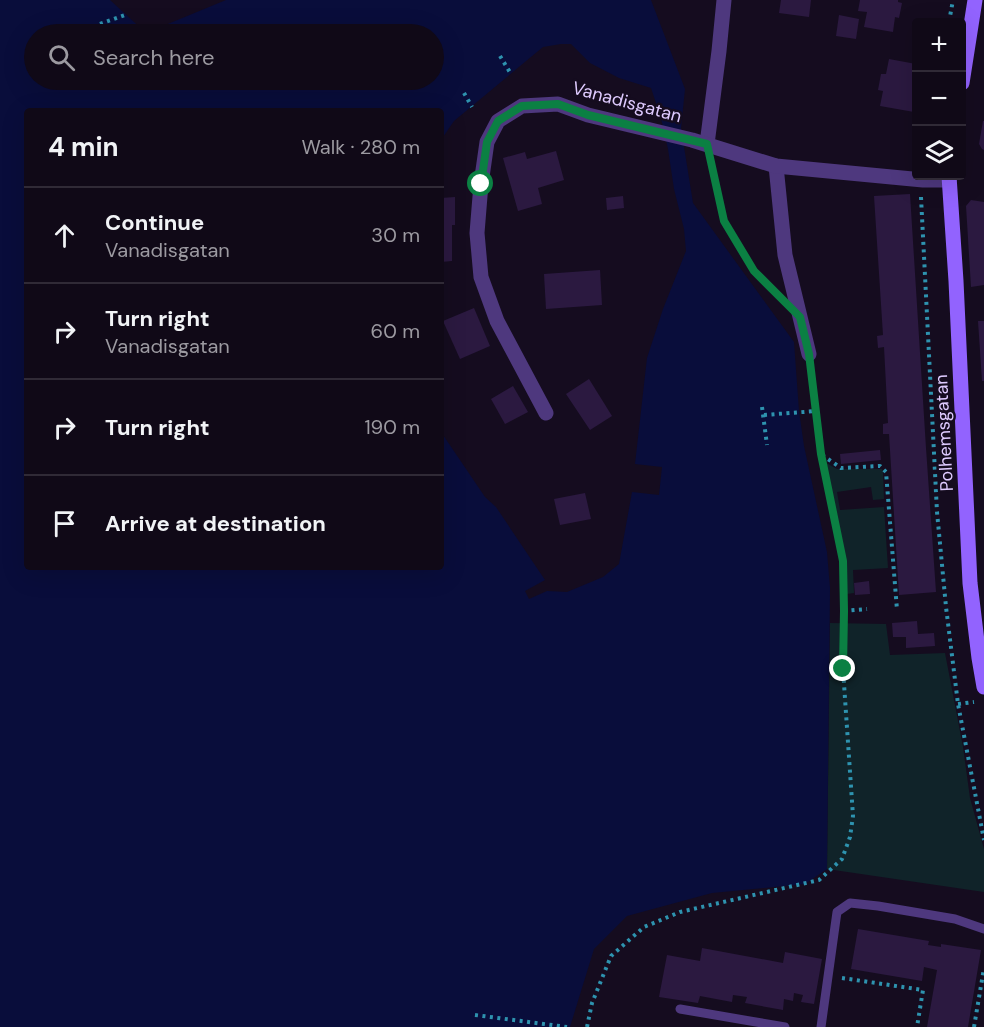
<!DOCTYPE html>
<meta charset="utf-8">
<style>
:root{--surface:#100917;--page:#191220;--text:#f1f3f6;--muted:#9c9aa1;--line:#302a36}
body{margin:0;font-family:"DM Sans",sans-serif;background:var(--page);color:var(--text)}
.controls{position:absolute;right:18px;top:18px;display:grid;overflow:hidden;border-radius:6px;box-shadow:0 6px 24px #0002}
.controls button{width:54px;height:54px;display:grid;place-items:center;padding:0;border:0;border-bottom:2px solid var(--line);background:var(--surface);color:var(--text);font:30px sans-serif}
.stop{position:absolute;width:18px;height:18px;margin:-14px;border:4px solid #0b8043;border-radius:50%;background:#fff}
.stop.end{background:#0b8043;border-color:#fff;box-shadow:0 2px 6px #0008}
.list{margin:0;padding:0;list-style:none}
h2{display:flex;justify-content:space-between;align-items:center;height:78px;margin:0;padding:0 24px;font-size:26px}
h2 small{font-size:20px;font-weight:400;color:var(--muted)}
.list li{display:grid;grid-template-columns:39px 1fr auto;gap:18px;align-items:center;box-sizing:border-box;height:96px;padding:0 24px;border-top:2px solid var(--line)}
.list b{display:block;font-size:22px;white-space:nowrap}
.list p{margin:0;font-size:20px;white-space:nowrap;color:var(--muted)}
.list em{font-size:20px;font-style:normal;color:var(--muted)}
.icon{flex:none;width:33px;height:33px;fill:none;stroke:currentColor;stroke-width:2;stroke-linecap:round;stroke-linejoin:round}
.map{position:relative;flex:none;width:984px;height:1027px;overflow:hidden}
.search{position:absolute;background:var(--surface);box-shadow:0 6px 24px #0002;left:24px;top:24px;width:420px;height:66px;display:flex;align-items:center;gap:15px;box-sizing:border-box;padding:0 21px;border-radius:33px;color:var(--muted);font-size:22px}
.panel{position:absolute;background:var(--surface);box-shadow:0 6px 24px #0002;left:24px;top:108px;width:420px;height:462px;border-radius:6px}
.map>svg:first-child{display:block}
.green{fill:#102329}
.water{fill:#090d3b;fill-rule:evenodd}
.building{fill:#2b1940}
.lines{fill:none;stroke-linecap:round;stroke-linejoin:round}
.path{stroke:#2e93af;stroke-width:4;stroke-dasharray:3 4.5;stroke-linecap:butt}
.lane{stroke:#4e387e;stroke-width:9}
.street{stroke:#4e387e;stroke-width:15}
.secondary{stroke:#9263fe;stroke-width:15}
.route{stroke:#0b8043;stroke-width:8}
.labels{text-anchor:middle;dominant-baseline:central;stroke-width:5;stroke-linejoin:round;paint-order:stroke}
.street-label{font-size:18px;fill:#dfcbff;stroke:#150c1f}
</style>
<div class="map">
<svg width="984" height="1027" viewBox="0 0 984 1027">
<rect width="100%" height="100%" fill="#150c1f"/>
<!-- green -->
<g class="green">
<polygon points="821,460 837,469 882,469 883,472 884,499 873,500 871,487 837,492 840,510 884,507 888,568 853,570 854,593 847,594"/>
<polygon points="830,623 886,624 890,655 945,653 963,747 970,798 984,849 984,892 827,869"/>
</g>
<!-- water -->
<path class="water" d="M 0,0 L 110,0 L 146,33 L 226,0 L 651,0 L 685,89 L 681,128 L 693,203 L 794,342 L 799,411 L 804,446 L 827,552 L 830,588 L 827,869 L 805,884 L 712,893 L 627,916 L 594,949 L 570,1027 L 0,1027 ZM 34,34 L 434,34 L 434,80 L 34,80 ZM 561,44 L 571,44 L 590,63 L 619,78 L 651,88 L 661,118 L 668,149 L 674,189 L 684,229 L 686,251 L 663,309 L 647,358 L 635,464 L 662,467 L 659,495 L 632,492 L 619,564 L 603,577 L 567,592 L 547,591 L 529,599 L 525,591 L 545,580 L 496,507 L 485,497 L 441,432 L 441,567 L 27,567 L 27,111 L 441,111 L 441,140 L 454,121 L 543,47 Z"/>
<!-- building -->
<g class="building">
<polygon points="781,0 811,0 809,17 779,13"/>
<polygon points="860,0 898,0 898,2 902,3 899,18 895,17 893,32 864,27 867,12 858,11"/>
<polygon points="839,15 859,19 856,39 836,36"/>
<polygon points="889,59 916,64 916,100 914,112 880,106 883,91 878,90 881,74 886,74"/>
<polygon points="983,121 984,121 984,150 982,149 979,144"/>
<polygon points="556,151 564,180 538,188 542,204 518,211 503,158 525,152 527,159"/>
<polygon points="910,194 926,448 936,592 899,595 889,434 883,434 883,424 888,423 884,347 878,348 877,336 883,335 874,196"/>
<polygon points="623,196 624,208 607,210 606,198"/>
<polygon points="455,197 455,225 452,225 452,261 441,262 441,198"/>
<polygon points="971,200 984,202 984,285 971,287 966,206"/>
<polygon points="600,270 602,305 546,309 544,274"/>
<polygon points="474,308 490,346 460,359 443,321"/>
<polygon points="978,321 984,321 984,381 982,381"/>
<polygon points="589,379 612,416 590,430 566,394"/>
<polygon points="513,386 528,412 505,424 491,399"/>
<polygon points="880,450 881,460 841,464 840,454"/>
<polygon points="585,493 591,519 560,525 554,499"/>
<polygon points="869,581 870,594 855,595 854,583"/>
<polygon points="917,621 918,634 934,633 935,646 906,648 906,637 893,637 892,623"/>
<polygon points="858,929 929,941 928,945 941,947 941,944 981,950 968,1027 927,1027 937,970 924,967 922,981 851,969"/>
<polygon points="702,948 783,963 785,952 822,959 814,1004 801,1002 803,995 794,993 793,1001 784,999 783,1010 745,1003 747,997 733,995 732,1002 700,996 698,1003 659,997 667,955 700,961"/>
</g>
<g class="lines">
<!-- path -->
<g class="path">
<polyline points="949,22 953,0"/>
<polyline points="100,24 125,15"/>
<polyline points="500,56 511,74"/>
<polyline points="464,93 472,107"/>
<polyline points="711,164 724,221 754,271 776,293"/>
<polyline points="921,197 937,512 946,607 958,704 984,840"/>
<polyline points="762,407 767,445"/>
<polyline points="764,415 816,411"/>
<polyline points="822,455 841,468 880,466 886,472 897,610"/>
<polyline points="844,611 867,609"/>
<polyline points="958,704 974,702"/>
<polyline points="842,978 923,990 917,1027"/>
<polyline points="475,1015 567,1027"/>
<polyline points="587,1027 592,1003 611,956 644,927 680,912 819,880 842,859 850,837 853,816 843,669 844,611 843,561 821,454 811,369"/>
<polyline points="974,1027 984,968"/>
</g>
<!-- lane -->
<g class="lane">
<polyline points="680,1009 785,1027"/>
<polyline points="821,1027 837,912 850,903 878,906 955,919 984,929"/>
</g>
<!-- street -->
<g class="street">
<polyline points="707,144 719,51 724,0"/>
<polyline points="776,166 785,255 809,354"/>
<polyline points="546,413 497,321 481,277 477,233 481,184 487,142 498,121 522,106 558,104 588,115 692,140 776,166 923,180 949,180"/>
</g>
<!-- secondary -->
<g class="secondary">
<polyline points="962,83 975,0"/>
<polyline points="949,176 956,281 970,583 979,658 984,687"/>
</g>
</g>
<g class="lines">
<!-- route -->
<polyline class="route" points="481,184 487,142 498,121 522,106 558,104 588,115 707,144 724,221 754,271 800,317 809,354 821,454 843,561 844,611 843,669"/>
</g>
<g class="labels">
<!-- street labels -->
<g class="street-label">
<text transform="translate(627 102) rotate(15)">Vanadisgatan</text>
<text transform="translate(944 433) rotate(-93)">Polhemsgatan</text>
</g>
</g>
</svg>
<div class="controls">
<button>+</button>
<button>−</button>
<button><svg class="icon" aria-label="layers" viewBox="0 0 24 24"><path d="M12 4l9 5-9 5-9-5zM3 14l9 5 9-5"/></svg></button>
</div>
<div class="stop" style="left:481px;top:184px"></div>
<div class="stop end" style="left:843px;top:669px"></div>
<div class="search"><svg class="icon" aria-label="search" viewBox="0 0 24 24"><circle cx="10" cy="10" r="6"/><path d="M15 15l6 6"/></svg>Search here</div>
<section class="panel">
<h2>4 min<small>Walk · 280 m</small></h2>
<ul class="list">
<li><svg class="icon" aria-label="ahead" viewBox="0 0 24 24"><path d="M12 20V5M6 11l6-6 6 6"/></svg><div><b>Continue</b><p>Vanadisgatan</p></div><em>30 m</em></li>
<li><svg class="icon" aria-label="right" viewBox="0 0 24 24"><path d="M7 20v-9h11M14 6l5 5-5 5"/></svg><div><b>Turn right</b><p>Vanadisgatan</p></div><em>60 m</em></li>
<li><svg class="icon" aria-label="right" viewBox="0 0 24 24"><path d="M7 20v-9h11M14 6l5 5-5 5"/></svg><div><b>Turn right</b></div><em>190 m</em></li>
<li><svg class="icon" aria-label="arrive" viewBox="0 0 24 24"><path d="M6 21V4h12l-3 4 3 4H6"/></svg><div><b>Arrive at destination</b></div></li>
</ul>
</section>
</div>
